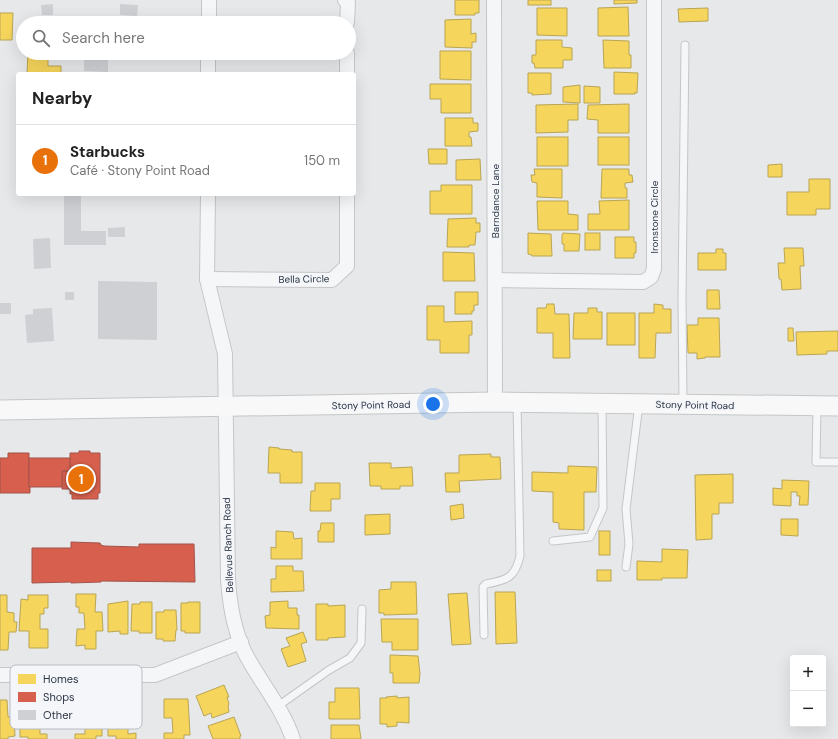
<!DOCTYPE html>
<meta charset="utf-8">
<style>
:root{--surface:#fff;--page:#f2f2f2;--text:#222;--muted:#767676;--line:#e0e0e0;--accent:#6c737f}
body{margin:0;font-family:"DM Sans",sans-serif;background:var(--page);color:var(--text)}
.controls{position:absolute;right:12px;bottom:12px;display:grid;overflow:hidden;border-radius:4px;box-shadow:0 4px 16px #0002}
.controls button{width:36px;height:36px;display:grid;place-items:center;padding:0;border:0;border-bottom:1px solid var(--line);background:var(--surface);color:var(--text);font:20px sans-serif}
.you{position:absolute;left:433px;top:404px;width:14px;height:14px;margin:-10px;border:3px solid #fff;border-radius:50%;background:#1a73e8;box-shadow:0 0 0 6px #1a73e833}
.badge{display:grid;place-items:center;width:26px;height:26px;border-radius:50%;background:var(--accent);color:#fff;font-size:13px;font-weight:700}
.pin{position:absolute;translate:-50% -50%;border:2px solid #fff;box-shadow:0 1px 4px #0006}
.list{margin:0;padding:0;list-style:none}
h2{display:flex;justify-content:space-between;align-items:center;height:52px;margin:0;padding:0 16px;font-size:17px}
h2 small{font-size:13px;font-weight:400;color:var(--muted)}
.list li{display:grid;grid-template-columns:26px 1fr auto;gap:12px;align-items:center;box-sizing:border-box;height:72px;padding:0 16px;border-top:1px solid var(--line)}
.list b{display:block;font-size:15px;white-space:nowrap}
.list p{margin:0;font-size:13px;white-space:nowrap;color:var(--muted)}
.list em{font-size:13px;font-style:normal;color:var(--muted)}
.icon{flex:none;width:22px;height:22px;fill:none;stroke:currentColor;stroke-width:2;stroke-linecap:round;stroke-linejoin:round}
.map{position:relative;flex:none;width:838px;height:739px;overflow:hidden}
.search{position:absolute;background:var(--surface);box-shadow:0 4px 16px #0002;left:16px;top:16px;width:340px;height:44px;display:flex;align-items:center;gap:10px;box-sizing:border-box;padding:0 14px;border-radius:22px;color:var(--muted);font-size:15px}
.panel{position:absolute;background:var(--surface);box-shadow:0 4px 16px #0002;left:16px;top:72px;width:340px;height:124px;border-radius:4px}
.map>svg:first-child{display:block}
.homes{fill:#f6d55c;stroke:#b9a555}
.shops{fill:#d6604d;stroke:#a3534b}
.building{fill:#ced0d3}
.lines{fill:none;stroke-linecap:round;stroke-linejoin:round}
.lane-casing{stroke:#c4c6c8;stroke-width:9}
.street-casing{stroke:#c4c6c8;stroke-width:16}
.secondary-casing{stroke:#c4c6c8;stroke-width:21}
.lane{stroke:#f5f6f7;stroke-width:7}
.street{stroke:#f5f6f7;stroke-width:14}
.secondary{stroke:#f8f8f8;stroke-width:19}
.labels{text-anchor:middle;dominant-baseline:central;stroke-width:4;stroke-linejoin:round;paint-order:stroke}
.street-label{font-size:10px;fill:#2b3445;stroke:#f4f6f9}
.key{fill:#f4f6f9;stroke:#b8bcc3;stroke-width:1}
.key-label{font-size:11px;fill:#2b3445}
</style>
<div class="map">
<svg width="838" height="739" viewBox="0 0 838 739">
<rect width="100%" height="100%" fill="#e6e8ea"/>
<!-- homes -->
<g class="homes">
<polygon points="455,0 479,0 479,13 475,13 475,15 455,15"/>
<rect x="528" y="0" width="23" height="5"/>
<polygon points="614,0 637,0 637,3 614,4"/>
<polygon points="628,7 629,36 598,36 598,8"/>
<polygon points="537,8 567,8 567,36 537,35"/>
<polygon points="708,8 708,21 679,22 678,9"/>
<polygon points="0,13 13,13 12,40 0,40"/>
<polygon points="471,19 471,34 476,33 476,42 472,42 472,48 445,47 445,20"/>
<polygon points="536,40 562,40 562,47 572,48 572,60 563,60 563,68 535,68 534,63 532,63 532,55 536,55"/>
<polygon points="603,40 629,41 629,55 631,55 631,68 604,68"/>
<polygon points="440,51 471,51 471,80 440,79"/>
<polygon points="28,53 48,53 48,66 61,66 61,74 27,74"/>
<polygon points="614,72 638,73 637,93 634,93 635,94 614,94"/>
<polygon points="528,73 551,73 551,94 532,95 532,93 528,93"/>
<polygon points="430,84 471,84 471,113 441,113 441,99 430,99"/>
<polygon points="580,85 580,103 563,102 563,87"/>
<polygon points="584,86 600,87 600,103 584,103"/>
<polygon points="578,104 578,120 568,120 568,132 536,133 536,105"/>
<polygon points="629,104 629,133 598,133 598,120 587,119 588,105"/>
<polygon points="445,118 473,118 473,123 478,123 478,131 469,132 469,137 471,137 472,146 445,146"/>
<rect x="537" y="137" width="31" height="29"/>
<rect x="598" y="137" width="31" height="28"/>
<polygon points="428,149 447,149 447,164 429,164"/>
<polygon points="480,159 481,180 456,180 456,160"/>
<polygon points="782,164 782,177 768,177 768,165"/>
<polygon points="534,169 562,169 562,198 537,197 537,183 532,182 531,175 535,175"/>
<polygon points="602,169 629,169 629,175 632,175 633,182 625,183 625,188 627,188 627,198 601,198"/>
<polygon points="809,179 830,179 830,209 816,209 816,215 787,215 787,192 809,192"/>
<polygon points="441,185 472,185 472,214 430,214 430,191 441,191"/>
<polygon points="629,200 629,230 588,230 588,214 600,214 599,201"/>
<polygon points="537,201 568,201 568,214 578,215 578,230 538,230"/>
<polygon points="476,218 476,223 480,223 480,232 476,232 475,245 469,245 469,247 447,247 448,219"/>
<polygon points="528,233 551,234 552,256 532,256 532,255 528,254"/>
<polygon points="563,233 580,234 579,251 564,251 564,244 562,244 562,235"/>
<rect x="585" y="233" width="15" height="17"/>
<polygon points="615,237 634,237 634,242 636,242 636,253 634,253 634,258 615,258"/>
<polygon points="784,248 803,248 804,266 800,266 801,289 782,290 781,279 779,279 778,263 785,263"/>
<polygon points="716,249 723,249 723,253 726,253 726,270 698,270 698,253 716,253"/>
<polygon points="443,252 474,253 475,281 443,281"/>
<polygon points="707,290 719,290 720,309 707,309"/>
<polygon points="455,292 478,292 478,305 474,305 474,311 472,311 472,314 455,314"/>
<polygon points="547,304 554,304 555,314 569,314 570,358 553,358 553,333 537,333 537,308 546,308"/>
<polygon points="654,304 663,305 663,309 671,309 671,333 656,333 655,358 639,358 639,313 654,313"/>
<polygon points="427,306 444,306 444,322 472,321 472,335 469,335 469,353 440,353 440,340 427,340"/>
<polygon points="588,308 597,308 597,312 602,312 602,339 573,339 574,313 588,313"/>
<rect x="607" y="313" width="28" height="32"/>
<polygon points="698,318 719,318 720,357 705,357 705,358 697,359 697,353 688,353 687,325 698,325"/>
<polygon points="788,328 793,328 794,341 788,341"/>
<polygon points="838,331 838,351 827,351 827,354 797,355 796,332"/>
<polygon points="269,447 279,448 279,449 292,450 292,452 302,452 302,483 280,483 280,473 268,473"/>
<polygon points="491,454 491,457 500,457 501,479 459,481 460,492 446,492 445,473 459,473 459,455"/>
<polygon points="369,463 391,463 391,468 412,467 413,486 400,486 400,489 381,489 381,486 370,486"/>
<polygon points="568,466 597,467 596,492 584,492 584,530 559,529 559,523 553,522 553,492 532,491 532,472 568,473"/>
<polygon points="733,474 733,503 719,503 719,514 712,514 712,539 696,540 695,475"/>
<polygon points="782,480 809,481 808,505 799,505 800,496 797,496 797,492 791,492 791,506 773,505 773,488 782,489"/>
<polygon points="315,483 340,483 340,499 331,499 331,511 310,511 311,491 315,491"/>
<polygon points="463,504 464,518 451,520 450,506"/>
<polygon points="390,514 390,534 365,535 365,515"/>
<polygon points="781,519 798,519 798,536 781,535"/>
<polygon points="321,523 334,523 334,542 318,542 318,531 320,531"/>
<polygon points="276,531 293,532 294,539 302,538 302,559 271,559 271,547 276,548"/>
<rect x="599" y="531" width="11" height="24"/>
<polygon points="662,549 688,550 687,578 662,578 662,580 637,580 637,561 662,562"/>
<polygon points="276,566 293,566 293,571 303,571 304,591 271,592 271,579 276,579"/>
<rect x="597" y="570" width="14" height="11"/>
<polygon points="391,582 416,582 417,614 384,615 384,613 379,613 379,590 391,589"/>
<polygon points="495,592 515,592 517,643 496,644"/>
<polygon points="467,593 471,644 452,645 448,594"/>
<polygon points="76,594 96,594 95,612 102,612 103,631 96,631 96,649 85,649 85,645 76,646 77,629 85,629 84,613 79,613 79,607 76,607"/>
<polygon points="0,595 7,595 7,612 14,613 14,622 17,622 16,632 9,632 8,650 0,650"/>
<polygon points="28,595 48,595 48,608 44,608 44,614 40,614 40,629 48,629 48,648 29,648 29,631 19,631 21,599 28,600"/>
<polygon points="128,601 128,634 120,634 120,631 108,632 108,604"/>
<polygon points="288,601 288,608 297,608 297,615 299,615 299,629 266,628 265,616 270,615 270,602"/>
<polygon points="140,602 152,602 152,633 139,633 139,631 131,631 132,604 140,604"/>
<polygon points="188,602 200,602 200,633 185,633 185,631 181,631 181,603 188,603"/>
<polygon points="316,604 328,604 328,606 345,605 345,637 328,638 328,640 316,640"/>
<polygon points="164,610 176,610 177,630 176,630 175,641 163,641 163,639 156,639 156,612 164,612"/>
<polygon points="381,619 418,619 418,650 392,650 392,642 382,642"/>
<polygon points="303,632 307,642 301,644 306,661 288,667 281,649 290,646 286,638"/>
<polygon points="390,655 418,656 420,674 419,683 393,683 393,673 390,673"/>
<polygon points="224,685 229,697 227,697 229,704 228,706 229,712 212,718 211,713 204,716 196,696"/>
<polygon points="335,688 359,688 360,719 329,719 329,702 335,702"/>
<polygon points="397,696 397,698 409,697 409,723 397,722 397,726 387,727 387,724 380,724 380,698 387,698 386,697"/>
<polygon points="76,699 95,700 96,716 102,716 102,736 96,736 96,739 75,739 75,734 85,734 85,718 76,719"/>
<polygon points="116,699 135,701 135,718 128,719 128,734 136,733 136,739 116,739 116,736 108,736 108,716 115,716"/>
<polygon points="164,699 188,699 190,735 184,735 184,739 164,739 164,733 173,733 172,718 164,718"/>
<polygon points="0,700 7,700 8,717 14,717 15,736 8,737 8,739 0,739"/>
<polygon points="28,700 47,700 47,719 40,719 40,734 47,734 47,739 28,739 28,737 20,737 20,717 28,717"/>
<polygon points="234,717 241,736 240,736 240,739 213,739 208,726"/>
<polygon points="331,725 359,725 361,739 331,739"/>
</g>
<!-- shops -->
<g class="shops">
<polygon points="79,451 90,451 90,453 100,453 100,493 98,493 98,499 72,499 72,494 70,494 70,489 62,489 62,471 70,471 70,453 79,453"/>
<polygon points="8,453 29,453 29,487 30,487 30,493 0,493 0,458 8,458"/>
<polygon points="29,458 70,458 70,471 62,471 62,487 29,487"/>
<polygon points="71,542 100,543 101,545 104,546 139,547 139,544 194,544 195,582 101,581 101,582 71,583 71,582 32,583 32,548 71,548"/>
</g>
<!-- building -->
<g class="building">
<polygon points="53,4 53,15 42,15 41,5"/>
<polygon points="120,4 138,5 137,16 120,15"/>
<polygon points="84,53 108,53 108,72 84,71"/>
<polygon points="64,194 81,194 81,231 106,231 106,245 64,245"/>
<polygon points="125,227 125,237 108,237 108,228"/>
<polygon points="50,238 51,268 34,269 33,239"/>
<polygon points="98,281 157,282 157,340 98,339"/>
<rect x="65" y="292" width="9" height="8"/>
<rect x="0" y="303" width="11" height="11"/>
<polygon points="52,308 54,341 27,343 25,315 33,314 33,309"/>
</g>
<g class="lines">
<defs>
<g id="lane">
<polyline points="683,403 682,297 685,45"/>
<polyline points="817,406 816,462 838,462"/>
<polyline points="553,541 590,537 603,508 602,404"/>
<polyline points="626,567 629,544 626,509 639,404"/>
<path d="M 484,635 L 483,587 L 486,584 C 507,580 515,578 520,556 L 517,403"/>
<polyline points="278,706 329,670 350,658 361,643 362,609"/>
</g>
<g id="street">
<polyline points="345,0 348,3 347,23"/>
<polyline points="494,0 495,402"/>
<polyline points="209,23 209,0"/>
<polyline points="208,74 208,53"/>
<polyline points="347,74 347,53"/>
<path d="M 208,194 L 207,279 L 225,354 L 228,580 C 230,608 235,638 250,662 C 265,688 283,710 293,739"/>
<polyline points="207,279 332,280 347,266 347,194"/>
<polyline points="495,280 643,282 651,277 654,269 654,0"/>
<polyline points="0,675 155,675 241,642"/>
</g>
<polyline id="secondary" points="0,410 495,402 838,406"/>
</defs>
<!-- lane casing -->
<use href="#lane" class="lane-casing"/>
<!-- street casing -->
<use href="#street" class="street-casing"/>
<!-- secondary casing -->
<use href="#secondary" class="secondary-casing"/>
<!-- lane -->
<use href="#lane" class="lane"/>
<!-- street -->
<use href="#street" class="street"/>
<!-- secondary -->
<use href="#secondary" class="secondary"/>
</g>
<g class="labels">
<!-- street labels -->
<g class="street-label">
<text transform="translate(495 201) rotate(-90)">Barndance Lane</text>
<text transform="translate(654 217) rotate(-90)">Ironstone Circle</text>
<text transform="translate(304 279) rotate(-1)">Bella Circle</text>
<text transform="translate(371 405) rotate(-1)">Stony Point Road</text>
<text transform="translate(695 405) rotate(1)">Stony Point Road</text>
<text transform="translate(228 545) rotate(-92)">Bellevue Ranch Road</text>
</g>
</g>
<!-- legend -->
<rect x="10" y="665" width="132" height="64" rx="6" class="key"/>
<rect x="18" y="674" width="18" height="10" fill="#f6d55c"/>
<rect x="18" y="692" width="18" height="10" fill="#d6604d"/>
<rect x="18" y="710" width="18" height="10" fill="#ced0d3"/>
<g class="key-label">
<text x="43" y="683">Homes</text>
<text x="43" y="701">Shops</text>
<text x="43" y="719">Other</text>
</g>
</svg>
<div class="controls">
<button>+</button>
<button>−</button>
</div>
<div class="you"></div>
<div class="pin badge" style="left:81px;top:479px;background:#e8710a">1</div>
<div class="search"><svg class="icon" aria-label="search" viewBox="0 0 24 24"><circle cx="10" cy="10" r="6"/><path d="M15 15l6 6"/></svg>Search here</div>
<section class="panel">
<h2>Nearby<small></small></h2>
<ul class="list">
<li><span class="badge" style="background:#e8710a">1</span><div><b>Starbucks</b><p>Café · Stony Point Road</p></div><em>150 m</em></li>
</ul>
</section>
</div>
